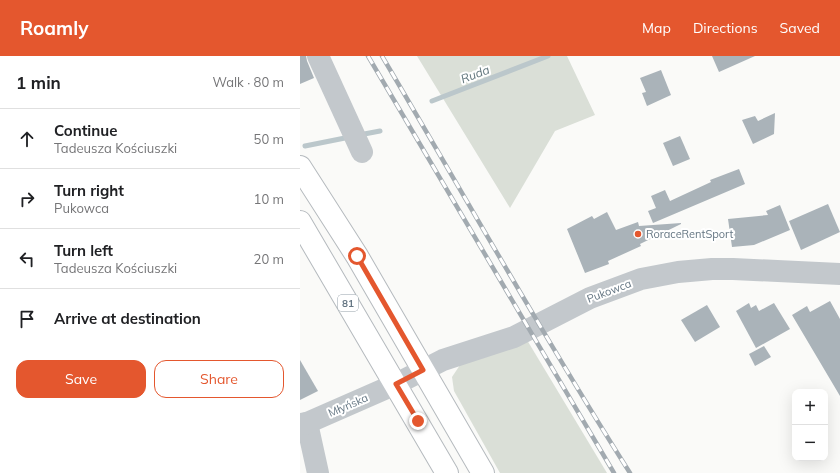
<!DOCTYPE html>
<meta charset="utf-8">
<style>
:root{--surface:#fff;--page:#f6f6f6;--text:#202124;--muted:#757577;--line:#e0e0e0;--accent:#e4572e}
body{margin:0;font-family:Mulish,sans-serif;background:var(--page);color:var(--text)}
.controls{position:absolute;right:12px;bottom:12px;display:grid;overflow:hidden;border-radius:8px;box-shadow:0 4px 16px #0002}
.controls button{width:36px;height:36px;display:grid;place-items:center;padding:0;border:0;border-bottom:1px solid var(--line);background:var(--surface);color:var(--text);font:20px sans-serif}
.stop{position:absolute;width:12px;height:12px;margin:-9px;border:3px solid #e4572e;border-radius:50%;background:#fff}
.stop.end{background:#e4572e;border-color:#fff;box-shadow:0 1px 4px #0008}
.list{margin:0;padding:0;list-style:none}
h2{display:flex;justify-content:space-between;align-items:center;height:52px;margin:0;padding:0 16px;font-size:17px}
h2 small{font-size:13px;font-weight:400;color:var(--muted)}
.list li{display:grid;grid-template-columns:26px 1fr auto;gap:12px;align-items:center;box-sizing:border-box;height:60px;padding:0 16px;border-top:1px solid var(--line)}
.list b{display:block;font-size:15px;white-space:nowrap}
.list p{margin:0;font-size:13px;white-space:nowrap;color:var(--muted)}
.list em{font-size:13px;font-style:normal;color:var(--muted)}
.actions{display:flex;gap:8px;padding:12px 16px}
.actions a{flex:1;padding:9px 0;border:1px solid var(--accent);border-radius:12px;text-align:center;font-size:14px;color:var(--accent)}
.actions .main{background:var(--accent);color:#fff}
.icon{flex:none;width:22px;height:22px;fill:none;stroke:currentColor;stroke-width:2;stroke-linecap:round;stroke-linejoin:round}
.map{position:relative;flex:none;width:540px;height:417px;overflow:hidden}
header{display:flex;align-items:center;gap:24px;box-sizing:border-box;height:56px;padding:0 20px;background:var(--accent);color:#fff}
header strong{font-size:19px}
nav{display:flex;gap:22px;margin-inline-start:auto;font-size:14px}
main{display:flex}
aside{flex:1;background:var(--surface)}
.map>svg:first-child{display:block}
.green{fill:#dadfd7}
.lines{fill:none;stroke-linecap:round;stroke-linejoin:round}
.stream{stroke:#bbc7cb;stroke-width:5}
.building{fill:#aab3b9}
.major-casing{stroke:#b5babe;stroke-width:24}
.minor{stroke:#c3c8cc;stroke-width:22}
.major{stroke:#fff;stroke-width:22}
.rail-casing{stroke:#a2aab0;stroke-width:4.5}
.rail{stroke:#fff;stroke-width:3;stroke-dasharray:9;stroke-linecap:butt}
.route{stroke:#e4572e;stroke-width:5}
.poi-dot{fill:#e4572e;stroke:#fff;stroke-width:1.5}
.labels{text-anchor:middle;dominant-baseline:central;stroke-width:4;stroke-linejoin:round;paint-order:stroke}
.shield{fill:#fff;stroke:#939fa8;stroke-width:1}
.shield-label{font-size:10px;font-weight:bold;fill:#657683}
.poi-label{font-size:11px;fill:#657683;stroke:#fff;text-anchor:start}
.street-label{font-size:11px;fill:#657683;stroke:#fff}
.water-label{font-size:12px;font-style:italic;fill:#60757c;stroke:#fff}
</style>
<header>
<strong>Roamly</strong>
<nav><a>Map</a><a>Directions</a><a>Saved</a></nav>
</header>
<main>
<aside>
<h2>1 min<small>Walk · 80 m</small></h2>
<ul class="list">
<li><svg class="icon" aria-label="ahead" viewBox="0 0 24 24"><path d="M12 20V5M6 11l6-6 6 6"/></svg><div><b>Continue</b><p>Tadeusza Kościuszki</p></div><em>50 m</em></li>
<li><svg class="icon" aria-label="right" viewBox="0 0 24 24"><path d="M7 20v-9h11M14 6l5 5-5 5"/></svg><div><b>Turn right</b><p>Pukowca</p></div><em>10 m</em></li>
<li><svg class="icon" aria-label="left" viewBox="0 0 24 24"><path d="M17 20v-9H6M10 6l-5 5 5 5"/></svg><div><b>Turn left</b><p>Tadeusza Kościuszki</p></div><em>20 m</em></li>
<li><svg class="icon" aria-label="arrive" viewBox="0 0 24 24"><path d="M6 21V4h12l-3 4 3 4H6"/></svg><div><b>Arrive at destination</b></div></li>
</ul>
<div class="actions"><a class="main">Save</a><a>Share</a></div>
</aside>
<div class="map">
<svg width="540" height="417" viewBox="0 0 540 417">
<rect width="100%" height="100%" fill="#fafaf8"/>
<!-- green -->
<g class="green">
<polygon points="117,0 267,0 295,59 255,75 210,152"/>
<polygon points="227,284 307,417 200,417 154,335 152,321 160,309"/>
</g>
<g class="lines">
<!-- stream -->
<g class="stream">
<polyline points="132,45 248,0"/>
<polyline points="59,79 80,75"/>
<polyline points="5,90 50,81"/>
</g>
</g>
<!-- building -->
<g class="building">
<polygon points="0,0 6,0 7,5 14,22 0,28"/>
<polygon points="412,0 455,0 419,16"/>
<polygon points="361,14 371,39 347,50 342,37 346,36 340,22"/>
<polygon points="475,57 474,78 453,88 442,64 455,60 458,65"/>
<polygon points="380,80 390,103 373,110 363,87"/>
<polygon points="439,113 445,128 353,167 348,155 356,152 351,140 365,134 370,145 411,126 410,124"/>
<polygon points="528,148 540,176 501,194 489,165"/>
<polygon points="480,149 490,174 454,189 432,191 428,163 468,159 466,155"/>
<polygon points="307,156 316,174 338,166 339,170 381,167 381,168 340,188 341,190 308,205 309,208 285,217 267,173 292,160 294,163"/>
<polygon points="530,245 540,263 540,340 492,259 507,250 510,256"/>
<polygon points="449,247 451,252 456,249 459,255 474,247 490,273 456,292 436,255"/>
<polygon points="407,249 420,271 395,286 381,264"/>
<polygon points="464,290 471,301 455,310 449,298"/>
<polygon points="0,304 18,335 0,344"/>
</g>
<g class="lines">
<defs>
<g id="major">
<polyline points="0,111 57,200 183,417"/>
<polyline points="0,166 147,417"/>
</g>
</defs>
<!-- major casing -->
<use href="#major" class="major-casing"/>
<!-- minor -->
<g class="minor">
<polyline points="18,0 62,96"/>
<polyline points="7,367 18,417"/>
<polyline points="0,368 7,367 96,328 143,304 214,281 290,242 341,223 378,216 412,213 433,213 540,218"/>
</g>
<!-- major -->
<use href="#major" class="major"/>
<defs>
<g id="rail">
<polyline points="68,0 314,417"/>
<path d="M 82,0 C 164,139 244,281 330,417"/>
</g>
</defs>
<!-- rail casing -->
<use href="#rail" class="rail-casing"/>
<!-- rail -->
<use href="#rail" class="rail"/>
</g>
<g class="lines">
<!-- route -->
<polyline class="route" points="57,200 123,314 96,328 118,365"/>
</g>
<!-- markers -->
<circle class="poi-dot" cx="338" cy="178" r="4"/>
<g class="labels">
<!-- shield labels -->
<rect class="shield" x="38" y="239" width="20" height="16" rx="3"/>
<g class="shield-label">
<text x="48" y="247">81</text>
</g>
<!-- poi labels -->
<g class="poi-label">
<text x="346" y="178">RoraceRentSport</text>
</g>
<!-- street labels -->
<g class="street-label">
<text transform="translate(309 235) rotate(-21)">Pukowca</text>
<text transform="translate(48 349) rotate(-23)">Młyńska</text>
</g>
<!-- water labels -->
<g class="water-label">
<text transform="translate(175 18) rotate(-21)">Ruda</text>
</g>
</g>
</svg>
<div class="controls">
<button>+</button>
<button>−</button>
</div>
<div class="stop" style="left:57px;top:200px"></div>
<div class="stop end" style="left:118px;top:365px"></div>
</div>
</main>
